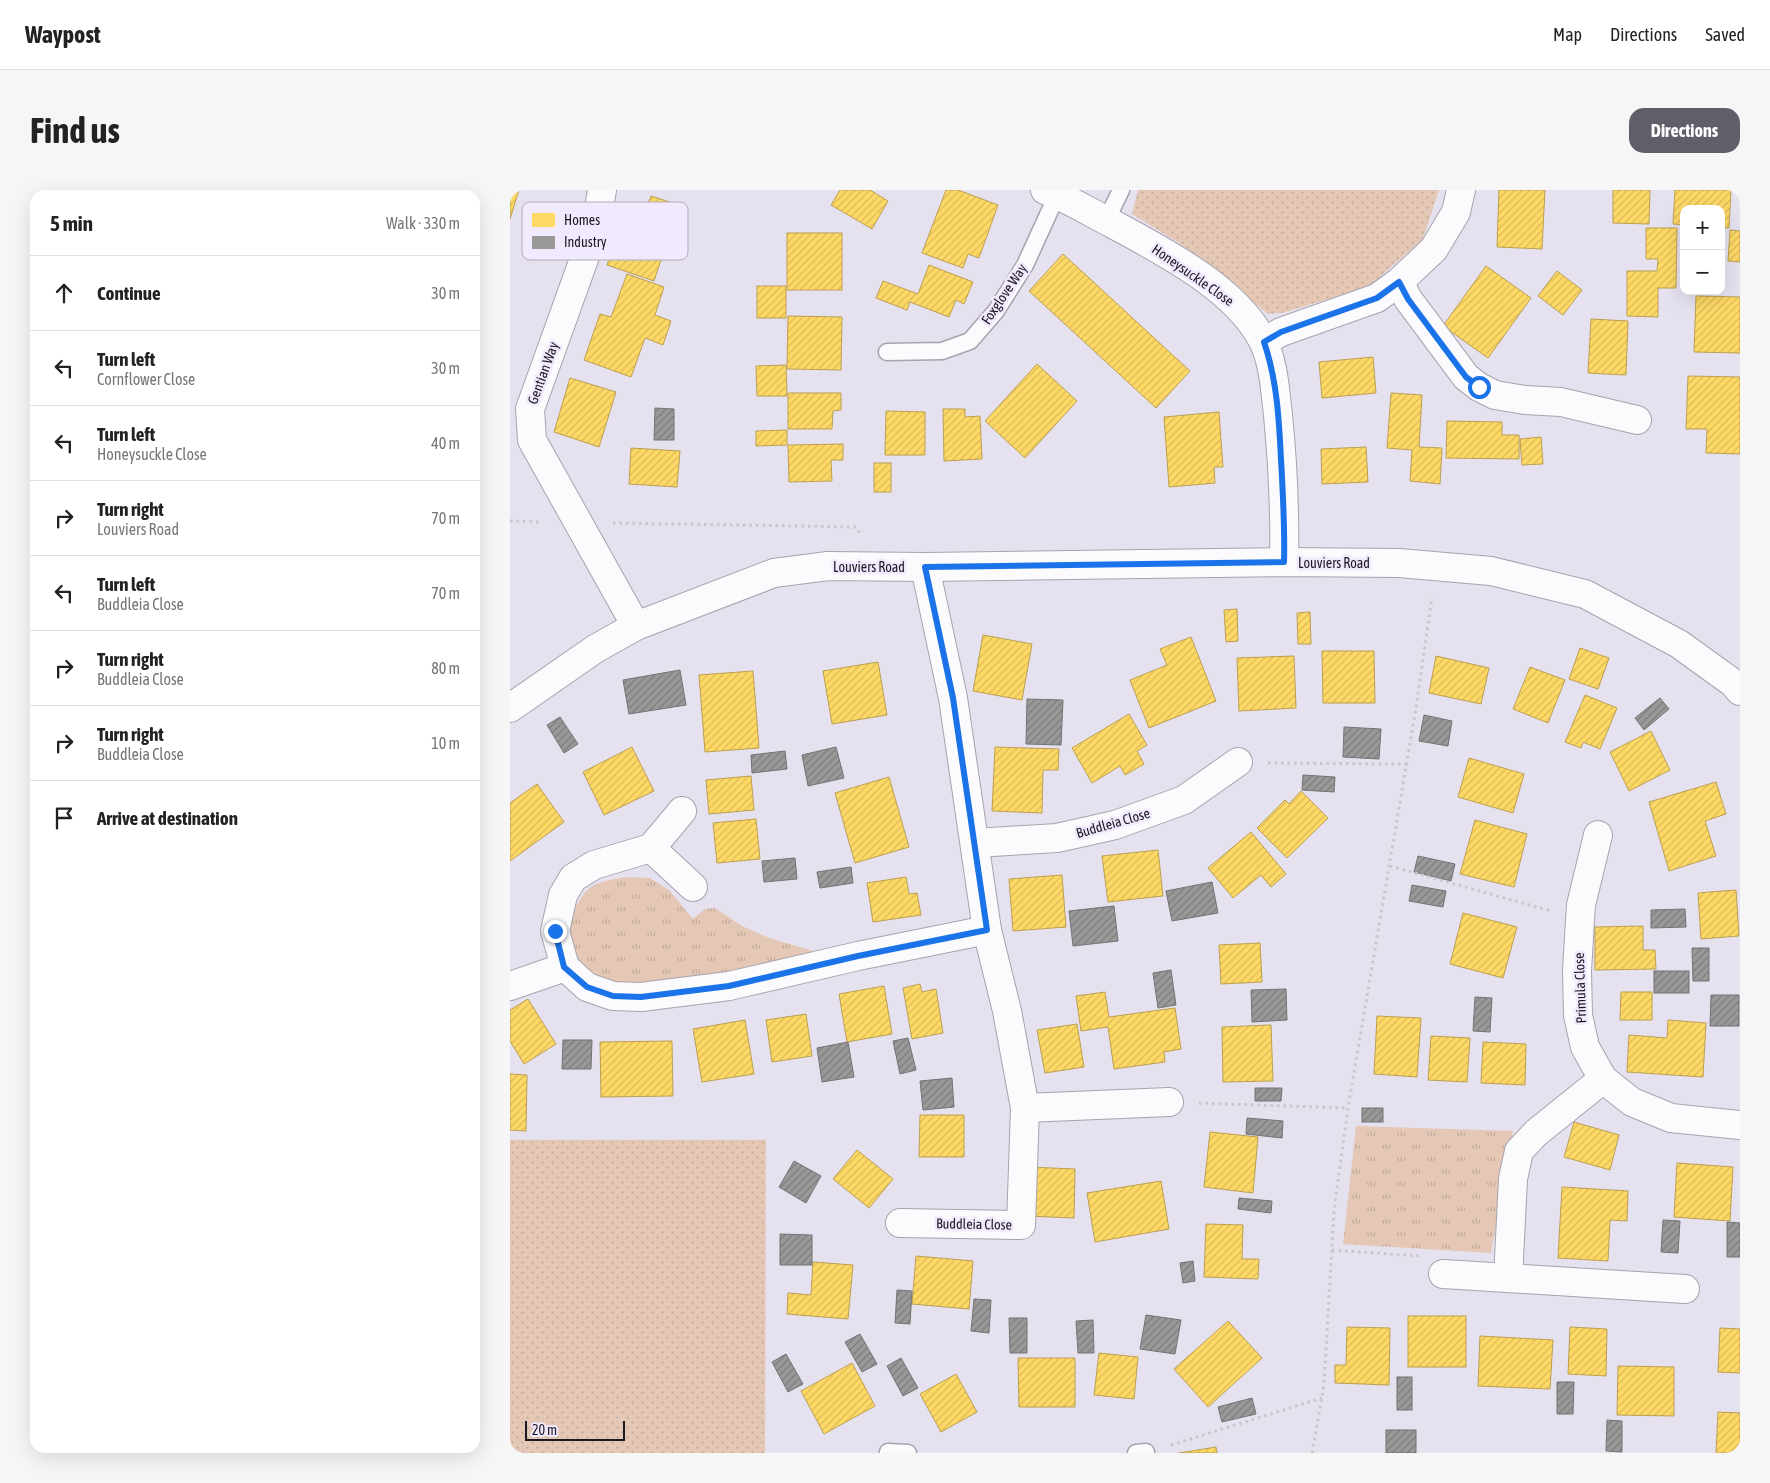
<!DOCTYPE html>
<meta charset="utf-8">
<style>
:root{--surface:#fff;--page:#f6f6f6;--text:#222;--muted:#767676;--line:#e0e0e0;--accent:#625e69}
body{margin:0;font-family:"Asap Condensed",sans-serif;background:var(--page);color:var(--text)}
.controls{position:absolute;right:15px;top:15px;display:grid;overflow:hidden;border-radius:10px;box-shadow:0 5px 20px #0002}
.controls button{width:45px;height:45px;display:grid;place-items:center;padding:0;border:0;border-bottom:1px solid var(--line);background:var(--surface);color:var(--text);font:25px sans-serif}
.scale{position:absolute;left:15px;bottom:12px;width:100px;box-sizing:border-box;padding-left:5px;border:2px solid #1b1821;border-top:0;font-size:14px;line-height:18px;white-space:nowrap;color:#1b1821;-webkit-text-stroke:4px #f1eafe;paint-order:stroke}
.stop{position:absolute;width:15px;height:15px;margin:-11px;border:4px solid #1a73e8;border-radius:50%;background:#fff}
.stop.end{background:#1a73e8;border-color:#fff;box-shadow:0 1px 5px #0008}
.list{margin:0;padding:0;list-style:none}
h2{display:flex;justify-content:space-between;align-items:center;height:65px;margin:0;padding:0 20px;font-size:21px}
h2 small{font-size:16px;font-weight:400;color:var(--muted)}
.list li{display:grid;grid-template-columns:32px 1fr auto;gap:15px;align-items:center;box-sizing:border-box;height:75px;padding:0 20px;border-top:1px solid var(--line)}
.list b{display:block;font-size:19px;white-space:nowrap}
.list p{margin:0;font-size:16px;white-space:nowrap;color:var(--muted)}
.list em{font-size:16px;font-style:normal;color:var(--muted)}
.icon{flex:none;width:28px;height:28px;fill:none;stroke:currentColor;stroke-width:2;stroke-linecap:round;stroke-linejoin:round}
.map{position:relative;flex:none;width:1230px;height:1263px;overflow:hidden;border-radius:15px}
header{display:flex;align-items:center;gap:30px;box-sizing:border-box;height:70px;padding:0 25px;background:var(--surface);border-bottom:1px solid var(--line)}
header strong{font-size:24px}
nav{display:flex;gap:28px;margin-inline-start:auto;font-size:18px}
.intro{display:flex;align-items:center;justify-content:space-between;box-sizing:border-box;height:120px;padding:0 30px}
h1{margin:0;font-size:35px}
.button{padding:12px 22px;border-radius:15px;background:var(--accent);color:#fff;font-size:18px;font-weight:700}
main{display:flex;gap:30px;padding:0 30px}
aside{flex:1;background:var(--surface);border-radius:15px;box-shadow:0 5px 20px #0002}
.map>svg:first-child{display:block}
.grass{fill:url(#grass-tufts)}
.park{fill:url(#park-dots)}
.homes{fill:url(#homes-hatch);stroke:#bb9f51}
.industry{fill:url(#industry-hatch);stroke:#737275}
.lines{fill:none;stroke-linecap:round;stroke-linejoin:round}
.lane-casing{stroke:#a7a3ae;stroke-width:19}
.street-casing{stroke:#a7a3ae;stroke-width:30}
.path{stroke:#c8c6cb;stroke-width:3;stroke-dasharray:2.5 4;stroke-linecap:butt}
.lane{stroke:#fbfafd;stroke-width:16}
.street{stroke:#fbfafd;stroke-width:28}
.route{stroke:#1a73e8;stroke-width:6}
.labels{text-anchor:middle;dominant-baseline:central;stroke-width:5;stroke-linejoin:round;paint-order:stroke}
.street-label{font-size:14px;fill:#1b1821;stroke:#f1eafe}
.key{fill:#f1eafe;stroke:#b1abbc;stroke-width:1}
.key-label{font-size:14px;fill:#1b1821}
</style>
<header>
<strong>Waypost</strong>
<nav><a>Map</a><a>Directions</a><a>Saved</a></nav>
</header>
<div class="intro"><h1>Find us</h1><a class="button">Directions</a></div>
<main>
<aside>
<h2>5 min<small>Walk · 330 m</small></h2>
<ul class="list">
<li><svg class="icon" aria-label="ahead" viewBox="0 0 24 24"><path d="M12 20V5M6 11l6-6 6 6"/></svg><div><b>Continue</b></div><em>30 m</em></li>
<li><svg class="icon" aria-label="left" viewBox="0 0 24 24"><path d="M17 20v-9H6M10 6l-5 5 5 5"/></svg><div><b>Turn left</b><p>Cornflower Close</p></div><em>30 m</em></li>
<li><svg class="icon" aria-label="left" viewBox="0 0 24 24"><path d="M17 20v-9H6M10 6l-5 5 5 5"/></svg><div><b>Turn left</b><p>Honeysuckle Close</p></div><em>40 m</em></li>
<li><svg class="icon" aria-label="right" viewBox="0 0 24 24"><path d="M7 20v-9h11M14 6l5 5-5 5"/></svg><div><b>Turn right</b><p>Louviers Road</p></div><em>70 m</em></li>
<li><svg class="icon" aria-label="left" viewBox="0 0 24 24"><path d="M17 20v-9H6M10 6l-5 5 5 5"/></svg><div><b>Turn left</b><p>Buddleia Close</p></div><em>70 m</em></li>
<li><svg class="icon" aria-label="right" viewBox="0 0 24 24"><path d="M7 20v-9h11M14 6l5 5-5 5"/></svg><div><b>Turn right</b><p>Buddleia Close</p></div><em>80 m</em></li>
<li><svg class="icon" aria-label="right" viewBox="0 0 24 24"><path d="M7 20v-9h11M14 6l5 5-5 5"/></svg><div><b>Turn right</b><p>Buddleia Close</p></div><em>10 m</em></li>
<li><svg class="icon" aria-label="arrive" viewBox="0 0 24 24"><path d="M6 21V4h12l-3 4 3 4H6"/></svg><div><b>Arrive at destination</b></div></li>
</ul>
</aside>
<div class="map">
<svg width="1230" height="1263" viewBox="0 0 1230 1263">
<defs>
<pattern id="grass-tufts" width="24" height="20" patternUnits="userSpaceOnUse" patternTransform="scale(1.25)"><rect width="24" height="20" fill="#e4c8b5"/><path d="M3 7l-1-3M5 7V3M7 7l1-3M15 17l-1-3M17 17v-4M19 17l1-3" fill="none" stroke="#c3ab9b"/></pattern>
<pattern id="park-dots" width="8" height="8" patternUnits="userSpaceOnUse" patternTransform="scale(1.25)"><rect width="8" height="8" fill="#e4c8b5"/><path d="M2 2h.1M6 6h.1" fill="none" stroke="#c3ab9b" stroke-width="1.8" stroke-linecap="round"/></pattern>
<pattern id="homes-hatch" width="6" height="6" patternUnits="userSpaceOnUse" patternTransform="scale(1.25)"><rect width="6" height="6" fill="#ffd966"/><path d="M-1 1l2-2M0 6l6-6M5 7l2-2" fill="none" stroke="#daba58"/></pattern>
<pattern id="industry-hatch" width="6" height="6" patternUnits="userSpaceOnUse" patternTransform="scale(1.25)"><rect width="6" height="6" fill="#999"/><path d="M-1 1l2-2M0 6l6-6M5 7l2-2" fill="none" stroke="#7c7c7c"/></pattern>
</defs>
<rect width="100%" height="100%" fill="#e6e1ef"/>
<!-- grass -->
<g class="grass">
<path d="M 117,687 L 140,688 L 159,700 L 183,729 L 195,719 L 205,718 L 232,736 L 259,748 L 314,764 C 265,773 217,784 168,790 C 144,793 117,798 93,791 C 72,785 58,758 60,737 C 61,725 68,711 75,702 C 86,691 103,689 117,687 Z"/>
<polygon points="846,936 1003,941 981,1063 833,1054"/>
</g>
<!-- park -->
<g class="park">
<polygon points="628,0 929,0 913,49 858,97 772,123 758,124 677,58 622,24"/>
<polygon points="0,950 256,950 255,1263 0,1263"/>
</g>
<!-- homes -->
<g class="homes">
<polygon points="0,0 9,0 0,29"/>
<polygon points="330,0 360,0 378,11 362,39 321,15"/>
<polygon points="436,0 448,0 488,15 469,68 458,64 453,78 412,63"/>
<polygon points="989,0 1035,0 1032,59 987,57"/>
<polygon points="1103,0 1140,0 1139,34 1103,33"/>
<polygon points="1165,0 1221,0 1219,38 1211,38 1211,19 1174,19 1174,35 1163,34"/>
<polygon points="141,6 169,15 144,91 97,75 118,14 136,20"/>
<polygon points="1136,38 1167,38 1166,98 1148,98 1148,127 1117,126 1117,81 1147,81 1148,69 1136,69"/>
<polygon points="1220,40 1230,41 1230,72 1218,71"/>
<rect x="277" y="43" width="55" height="57"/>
<polygon points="553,64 680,181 646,218 519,101"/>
<polygon points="419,75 463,92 454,114 446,110 439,127 400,112 397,120 366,108 373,91 408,104"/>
<polygon points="976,76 1021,108 978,168 933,136"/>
<polygon points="1047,81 1072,100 1053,125 1028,106"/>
<polygon points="117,84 154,97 145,125 161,131 153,155 135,148 121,187 74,170 90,124 101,127"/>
<rect x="247" y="96" width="29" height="32"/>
<polygon points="1186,106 1230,107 1230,163 1184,162"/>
<polygon points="278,126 332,127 331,180 277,179"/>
<polygon points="1081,129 1118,131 1116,185 1078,183"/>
<polygon points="863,167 866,203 812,208 809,172"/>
<polygon points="527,174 567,211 515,268 475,231"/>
<polygon points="276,175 277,206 247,206 246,176"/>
<polygon points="1178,186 1230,187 1230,264 1196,263 1197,239 1176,239"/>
<polygon points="60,188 106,202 89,257 44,242"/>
<polygon points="278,203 331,203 331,220 323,221 322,239 278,239"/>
<polygon points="881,203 912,205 909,257 932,258 930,294 900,291 902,260 877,258"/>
<polygon points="433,219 455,219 455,227 470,226 472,269 434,271"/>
<polygon points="376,221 415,222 415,265 375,265"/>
<polygon points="709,222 713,277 704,277 705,293 659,297 654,227"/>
<polygon points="937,231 992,232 992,245 1009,245 1009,269 936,268"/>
<polygon points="277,240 277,255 246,256 246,241"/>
<polygon points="1031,247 1033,274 1012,275 1010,249"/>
<polygon points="333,254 333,270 321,270 322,291 279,292 278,255"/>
<polygon points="856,257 858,292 812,294 811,259"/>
<polygon points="121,258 170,261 167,297 119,294"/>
<rect x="364" y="273" width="17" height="29"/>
<polygon points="727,419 728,451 716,452 714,420"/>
<polygon points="800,422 801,454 788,454 787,423"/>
<polygon points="473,445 522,454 512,510 463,501"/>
<polygon points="681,447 706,511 639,538 620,490 657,475 650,459"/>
<polygon points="1070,458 1099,468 1088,499 1059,489"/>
<polygon points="812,461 864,461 865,513 813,513"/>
<polygon points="784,466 786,518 729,521 727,468"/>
<polygon points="926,466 979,478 971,514 919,503"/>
<polygon points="368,472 377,525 322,534 313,481"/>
<polygon points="1020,477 1055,490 1038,533 1003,519"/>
<polygon points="243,481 249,558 195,562 189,485"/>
<polygon points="1075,505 1107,518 1090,559 1073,552 1071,558 1055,552"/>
<polygon points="619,524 637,555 627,561 634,574 615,585 610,576 582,593 562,558"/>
<polygon points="1141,541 1160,580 1119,601 1100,562"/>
<polygon points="122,557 144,601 94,625 73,582"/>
<polygon points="485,557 549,559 548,580 533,580 532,623 482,621"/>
<polygon points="959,568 1014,584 1003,623 948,607"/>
<polygon points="241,586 244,620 199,624 196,590"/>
<polygon points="379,587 399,657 345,673 325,603"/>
<polygon points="1206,592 1216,624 1195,631 1206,666 1159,681 1139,612"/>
<polygon points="27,594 54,632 0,671 0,613"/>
<polygon points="791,601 818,628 777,668 747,638 775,610 779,614"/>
<polygon points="246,629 250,669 207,673 203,633"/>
<polygon points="965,630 1017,644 1004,697 950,684"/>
<polygon points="741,642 776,684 761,697 751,685 723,708 698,678"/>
<polygon points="648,660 653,706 598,712 592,666"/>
<polygon points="552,685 556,737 503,741 499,689"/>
<polygon points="396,687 399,704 407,703 411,725 363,732 357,693"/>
<polygon points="1226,700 1229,746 1191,749 1188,703"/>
<polygon points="953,723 1007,737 993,788 940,774"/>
<polygon points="1133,736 1133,760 1145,760 1146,779 1085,780 1085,737"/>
<polygon points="750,753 752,792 711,794 709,755"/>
<polygon points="410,794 412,802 426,799 433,843 402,849 393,798"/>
<polygon points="374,796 382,844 337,852 329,804"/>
<polygon points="595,802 599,827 665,818 671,859 654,862 655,872 604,879 598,837 571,841 566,806"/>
<polygon points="1111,802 1142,802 1142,830 1110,830"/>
<polygon points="18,809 46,854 14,874 0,851 0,820"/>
<polygon points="296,824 302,866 262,872 256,830"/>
<polygon points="867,826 911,828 907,887 864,884"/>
<polygon points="235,830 244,884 192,892 183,839"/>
<polygon points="1158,830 1196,833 1193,887 1117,882 1119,845 1157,848"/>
<polygon points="567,834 574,877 535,883 527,840"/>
<polygon points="761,835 763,891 713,892 712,837"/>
<polygon points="921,846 960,848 957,892 918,890"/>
<polygon points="162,851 163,906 91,907 90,852"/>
<polygon points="973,852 1016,854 1015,895 971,893"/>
<polygon points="0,884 17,885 16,941 0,940"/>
<polygon points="410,925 454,925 454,967 409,967"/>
<polygon points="1064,932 1109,945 1100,980 1054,967"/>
<polygon points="700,942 748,947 743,1003 694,997"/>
<polygon points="347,960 383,989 359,1018 323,989"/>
<polygon points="1167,973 1223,977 1220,1031 1164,1027"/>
<polygon points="518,977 565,979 564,1028 516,1026"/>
<polygon points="651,991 659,1039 585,1052 577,1003"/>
<polygon points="1052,997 1118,1001 1117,1031 1100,1030 1098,1071 1048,1068"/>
<polygon points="696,1034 733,1035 732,1069 749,1069 748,1089 694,1087"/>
<polygon points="406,1066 463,1071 459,1119 402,1114"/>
<polygon points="303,1072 343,1075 338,1129 277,1124 278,1103 301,1105"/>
<rect x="898" y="1126" width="58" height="51"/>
<polygon points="718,1131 752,1168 698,1217 664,1179"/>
<polygon points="837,1137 880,1138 879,1195 825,1193 825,1175 836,1175"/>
<polygon points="1060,1137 1097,1139 1096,1186 1058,1184"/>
<polygon points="1210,1138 1230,1139 1230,1183 1208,1182"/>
<polygon points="970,1146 1043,1150 1040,1199 968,1196"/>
<polygon points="589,1163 628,1167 624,1209 584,1205"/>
<polygon points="508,1168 565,1168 565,1217 509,1217"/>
<polygon points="342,1173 365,1216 314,1244 291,1201"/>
<polygon points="1108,1176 1164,1177 1164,1226 1107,1225"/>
<polygon points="446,1184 467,1222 431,1242 410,1204"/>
<polygon points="1208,1222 1230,1223 1230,1263 1206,1263"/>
<polygon points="706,1257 707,1263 669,1263"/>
</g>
<!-- industry -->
<g class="industry">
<polygon points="145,218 164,219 164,250 144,250"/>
<polygon points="170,480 176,515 119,524 113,490"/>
<polygon points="1150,508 1159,519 1134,540 1125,528"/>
<polygon points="517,509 553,510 551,555 516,554"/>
<polygon points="914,525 942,531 938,556 909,551"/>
<polygon points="50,527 68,554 54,563 37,535"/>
<polygon points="834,537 871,539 869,569 833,567"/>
<polygon points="326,557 334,588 298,596 292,565"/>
<polygon points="275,561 277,579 242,583 241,565"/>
<polygon points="793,585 825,587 824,602 792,600"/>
<polygon points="908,666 945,674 941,691 904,682"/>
<polygon points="285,668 287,689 254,692 252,671"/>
<polygon points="341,677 343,693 310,698 307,682"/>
<polygon points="702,692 708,723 662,731 656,701"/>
<polygon points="902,695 936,701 933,717 899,711"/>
<polygon points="604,716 608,751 563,756 559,721"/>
<polygon points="1175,719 1176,737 1141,738 1141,720"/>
<polygon points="1182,758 1199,758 1199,791 1183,791"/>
<polygon points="661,780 666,815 648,818 643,783"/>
<rect x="1144" y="781" width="35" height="22"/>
<polygon points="776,799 777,830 742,832 741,800"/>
<polygon points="1201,805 1229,805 1229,836 1200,836"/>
<polygon points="965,807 982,808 980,842 963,841"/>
<polygon points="398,848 406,880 390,884 383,851"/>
<polygon points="53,850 82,850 81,879 52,879"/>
<polygon points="338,852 344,887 312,892 307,858"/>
<polygon points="442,888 444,917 413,920 410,891"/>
<polygon points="745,898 772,898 771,911 745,911"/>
<rect x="852" y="918" width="21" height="14"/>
<polygon points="737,928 773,931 772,948 736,944"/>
<polygon points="284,971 311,986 296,1013 269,997"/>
<polygon points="729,1008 762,1011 761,1023 728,1019"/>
<polygon points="1153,1030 1170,1031 1168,1063 1151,1062"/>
<polygon points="1217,1032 1230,1033 1230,1067 1217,1067"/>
<polygon points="270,1044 302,1045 302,1075 270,1075"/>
<polygon points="683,1071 685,1091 673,1093 670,1073"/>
<polygon points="387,1100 402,1101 400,1134 385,1133"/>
<polygon points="464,1109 481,1110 479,1143 461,1141"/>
<polygon points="636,1125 671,1130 665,1164 630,1159"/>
<polygon points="499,1128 517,1128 517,1163 500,1163"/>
<polygon points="583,1130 584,1163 568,1163 566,1131"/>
<polygon points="350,1144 367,1174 352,1182 335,1152"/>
<polygon points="276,1164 293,1194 278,1202 262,1172"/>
<polygon points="391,1168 408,1198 393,1206 377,1176"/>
<rect x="887" y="1187" width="15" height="33"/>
<polygon points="1047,1192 1064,1192 1063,1224 1047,1224"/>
<polygon points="742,1208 746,1224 712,1232 708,1217"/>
<polygon points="1097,1230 1112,1231 1112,1262 1096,1261"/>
<rect x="876" y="1240" width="30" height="23"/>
</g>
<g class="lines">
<defs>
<g id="lane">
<polyline points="596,31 611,0"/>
<polyline points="377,162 432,161 460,151 486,121 515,75 547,5"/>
<polyline points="378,1262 398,1263"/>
<polyline points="626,1263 636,1262"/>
</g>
<g id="street">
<polyline points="92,0 88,24 78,58 20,219 22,250 126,436"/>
<path d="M 535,0 C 559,9 581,23 603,34 C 654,62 726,98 753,151 C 764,174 765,200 768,225 C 773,274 775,323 774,372"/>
<polyline points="889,92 898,109 956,187 969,197 985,205 1015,210 1051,212 1127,230"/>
<polyline points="754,152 771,142 867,108 889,92 924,59 946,22 951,0"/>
<polyline points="0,518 85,459 126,436 264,383 318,376 415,377 774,372 889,373 981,381 1075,404 1169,454 1223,493 1230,501"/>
<polyline points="172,621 141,658 84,675 63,688 53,705 45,741 55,777 77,797 103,806 131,807 219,796 348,766 477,740"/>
<polyline points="1088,645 1071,715 1070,730 1067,781 1068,825 1075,857 1093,889 1122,912 1161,928 1230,935"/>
<polyline points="465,653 547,648 605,635 674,610 728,572"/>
<polyline points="141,658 183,697"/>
<polyline points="0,796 55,777"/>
<polyline points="515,918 659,912"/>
<polyline points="390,1033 511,1035 515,918 497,821 477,740 443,508 415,377"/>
<polyline points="933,1084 1175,1099"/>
<polyline points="998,1088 1003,989 1009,961 1026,943 1093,889"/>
</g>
</defs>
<!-- lane casing -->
<use href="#lane" class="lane-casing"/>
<!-- street casing -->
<use href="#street" class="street-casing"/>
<!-- path -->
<g class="path">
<polyline points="0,331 32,332"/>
<polyline points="103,333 346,337 350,344"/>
<polyline points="758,573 897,574"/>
<polyline points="880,676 1041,721"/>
<polyline points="689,913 838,918"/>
<polyline points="822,1060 909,1066"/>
<polyline points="661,1255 812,1208"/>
<polyline points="802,1263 814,1195 824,1020 838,918 906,518 922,407"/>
</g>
<!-- lane -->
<use href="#lane" class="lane"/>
<!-- street -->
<use href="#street" class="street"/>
</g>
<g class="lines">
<!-- route -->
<path class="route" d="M 45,741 L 54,777 L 77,797 L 103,806 L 131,807 L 219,796 L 348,766 L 477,740 L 443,508 L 415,377 L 774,372 C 775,338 773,304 771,269 C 769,229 767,190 754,152 L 771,142 L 867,108 L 889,92 L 898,109 L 956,187 L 969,197"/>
</g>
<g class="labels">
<!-- street labels -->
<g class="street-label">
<text transform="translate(683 85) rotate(35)">Honeysuckle Close</text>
<text transform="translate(494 104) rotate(-56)">Foxglove Way</text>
<text transform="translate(33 183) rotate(-70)">Gentian Way</text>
<text x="824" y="373">Louviers Road</text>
<text x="359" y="377">Louviers Road</text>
<text transform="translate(603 633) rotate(-16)">Buddleia Close</text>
<text transform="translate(1070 798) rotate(-92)">Primula Close</text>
<text transform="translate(464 1034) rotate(1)">Buddleia Close</text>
</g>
</g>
<!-- legend -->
<rect x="12" y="12" width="166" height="58" rx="8" class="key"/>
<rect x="22" y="23" width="23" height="14" fill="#ffd966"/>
<rect x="22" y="46" width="23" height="13" fill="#999"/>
<g class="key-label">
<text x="54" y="35">Homes</text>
<text x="54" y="57">Industry</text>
</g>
</svg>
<div class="controls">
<button>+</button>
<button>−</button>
</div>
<div class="scale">20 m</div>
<div class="stop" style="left:969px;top:197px"></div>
<div class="stop end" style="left:45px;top:741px"></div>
</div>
</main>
